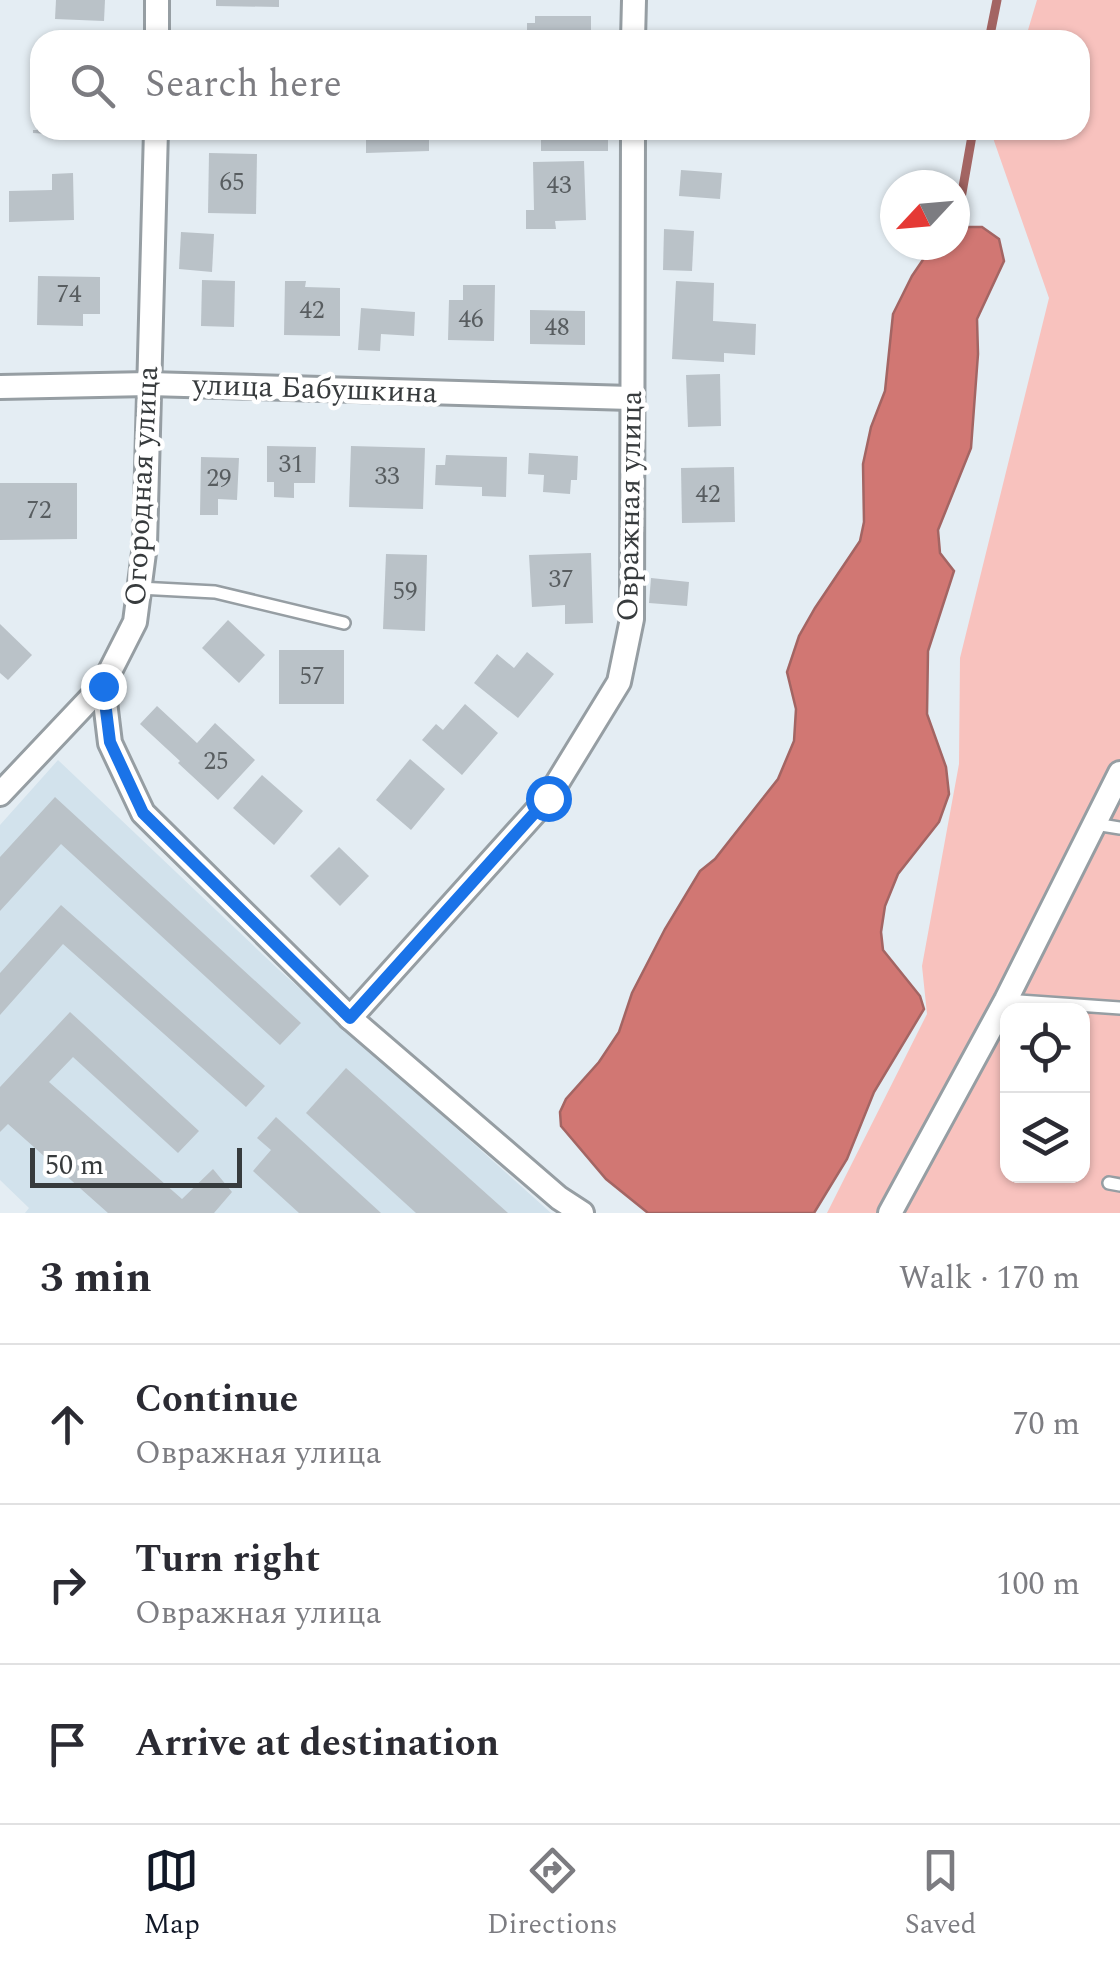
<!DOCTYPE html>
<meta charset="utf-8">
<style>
:root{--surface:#fff;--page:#f7f7f7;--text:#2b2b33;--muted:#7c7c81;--line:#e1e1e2;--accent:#111827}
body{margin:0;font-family:Spectral,serif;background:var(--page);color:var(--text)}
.controls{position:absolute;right:30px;bottom:30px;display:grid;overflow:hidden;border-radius:20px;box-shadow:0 2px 8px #0004}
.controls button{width:90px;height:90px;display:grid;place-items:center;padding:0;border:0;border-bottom:2px solid var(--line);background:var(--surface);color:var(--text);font:50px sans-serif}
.compass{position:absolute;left:880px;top:170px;width:90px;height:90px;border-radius:50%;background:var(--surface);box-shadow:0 2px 8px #0004;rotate:244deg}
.scale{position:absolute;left:30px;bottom:25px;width:212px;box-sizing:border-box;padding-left:10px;border:5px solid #373b3d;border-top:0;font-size:28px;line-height:35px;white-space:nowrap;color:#373b3d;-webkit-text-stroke:8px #fff;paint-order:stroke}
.stop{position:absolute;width:30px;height:30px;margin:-22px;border:8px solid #1a73e8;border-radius:50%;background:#fff}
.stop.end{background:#1a73e8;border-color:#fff;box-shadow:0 2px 10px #0008}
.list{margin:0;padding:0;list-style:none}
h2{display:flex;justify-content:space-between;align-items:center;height:130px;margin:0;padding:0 40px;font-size:42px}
h2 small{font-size:32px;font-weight:400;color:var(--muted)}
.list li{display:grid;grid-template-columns:65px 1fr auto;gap:30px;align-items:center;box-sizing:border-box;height:160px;padding:0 40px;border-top:2px solid var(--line)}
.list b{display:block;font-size:38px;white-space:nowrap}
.list p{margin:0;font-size:32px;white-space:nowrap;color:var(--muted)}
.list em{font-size:32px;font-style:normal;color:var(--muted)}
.icon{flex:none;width:55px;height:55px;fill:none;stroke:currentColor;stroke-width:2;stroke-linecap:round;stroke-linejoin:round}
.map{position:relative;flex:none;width:1120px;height:1213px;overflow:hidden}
.search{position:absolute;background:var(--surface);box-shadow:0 2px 8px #0004;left:30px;right:30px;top:30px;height:110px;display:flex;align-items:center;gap:25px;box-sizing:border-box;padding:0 35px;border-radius:30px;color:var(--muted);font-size:38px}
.sheet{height:610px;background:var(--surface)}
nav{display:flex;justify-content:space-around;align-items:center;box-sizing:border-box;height:140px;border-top:2px solid var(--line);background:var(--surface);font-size:28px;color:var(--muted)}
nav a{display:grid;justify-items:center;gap:5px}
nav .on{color:var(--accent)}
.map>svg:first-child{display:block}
.built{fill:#d2e2ec}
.green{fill:#f8c2be;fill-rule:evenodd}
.water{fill:#d17773;stroke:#a36563;stroke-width:2.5}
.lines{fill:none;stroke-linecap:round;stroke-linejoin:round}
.stream{stroke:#a36563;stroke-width:9}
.building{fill:#bac2c8}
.service-casing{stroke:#969ea3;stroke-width:16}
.minor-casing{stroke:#969ea3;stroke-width:28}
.service{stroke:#fff;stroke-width:11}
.minor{stroke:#fff;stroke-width:22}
.route{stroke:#1a73e8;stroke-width:12}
.labels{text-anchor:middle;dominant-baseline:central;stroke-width:9;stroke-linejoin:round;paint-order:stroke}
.number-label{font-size:25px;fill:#585d60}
.street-label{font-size:30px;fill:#373b3d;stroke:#fff}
</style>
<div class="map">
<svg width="1120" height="1213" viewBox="0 0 1120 1213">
<rect width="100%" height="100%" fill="#e4edf3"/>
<!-- built -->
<polygon class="built" points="58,760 278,969 551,1213 25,1213 29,1208 0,1180 0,825"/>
<!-- green -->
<path class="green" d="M 1037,0 L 1120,0 L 1120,1213 L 827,1213 L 927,1014 L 922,966 L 959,764 L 960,658 L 1049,298 L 993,138 L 996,130 L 1080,130 L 1080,40 L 1025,40 ZM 1008,1011 L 1082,1011 L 1082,1176 L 1008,1176 Z"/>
<!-- water -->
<polygon class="water" points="956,227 982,227 999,239 1004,261 977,319 978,354 971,448 938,530 940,553 954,571 928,651 927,714 946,767 949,794 939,822 898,874 885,906 881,932 883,950 920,996 924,1009 874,1092 847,1159 814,1213 648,1213 606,1179 561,1126 560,1112 566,1099 599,1062 619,1032 632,993 665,929 700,871 715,859 778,779 794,741 796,709 787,672 799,636 815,608 860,541 864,522 863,464 871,427 885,391 893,314 912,276 933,245 955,245"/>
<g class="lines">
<!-- stream -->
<g class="stream">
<polyline points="989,40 997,0"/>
<polyline points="956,227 973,130"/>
</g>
</g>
<!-- building -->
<g class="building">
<polygon points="56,0 105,0 104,21 55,19"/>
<polygon points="216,0 279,0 279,7 216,6"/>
<polygon points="535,16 591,16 591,40 527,40 527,23 535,23"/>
<polygon points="37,122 40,122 40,130 64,130 64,135 33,133 33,130 37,130"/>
<polygon points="366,130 429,130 429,151 366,153"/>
<rect x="541" y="130" width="67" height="21"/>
<polygon points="209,153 257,154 256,214 208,213"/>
<polygon points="584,161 586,220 555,221 556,229 526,229 526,210 534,210 533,162"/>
<polygon points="681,170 722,173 720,199 679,196"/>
<polygon points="73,173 74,220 9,222 9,191 52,190 52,174"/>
<polygon points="664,229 694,231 692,271 663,270"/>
<polygon points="181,232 214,234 212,272 179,269"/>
<polygon points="38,276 100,277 100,314 83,314 83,326 37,325"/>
<polygon points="202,280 235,281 234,327 201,326"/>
<polygon points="285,281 306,281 305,287 340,288 340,336 284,335"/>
<polygon points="676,281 714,283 713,321 756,324 755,355 724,353 724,362 672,359"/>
<polygon points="463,285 495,285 494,341 448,340 449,300 463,300"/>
<polygon points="361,308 415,312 414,336 381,334 380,351 358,350"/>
<polygon points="530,310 585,311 585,345 530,344"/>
<polygon points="720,374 721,426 688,427 686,375"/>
<polygon points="267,446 316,447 315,483 294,483 294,498 274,497 274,482 267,482"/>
<polygon points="351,446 425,448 423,509 349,507"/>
<polygon points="529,453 578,456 577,480 571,480 570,494 543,492 544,475 528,474"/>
<polygon points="446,455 507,457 506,497 482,496 482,487 435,485 436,465 445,465"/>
<polygon points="201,457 239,458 237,500 218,499 218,515 200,515"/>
<polygon points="734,467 735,522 682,523 681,468"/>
<polygon points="0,483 77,483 77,539 0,540"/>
<polygon points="591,553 593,623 565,624 565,605 532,607 529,555"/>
<polygon points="386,554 427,555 425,631 383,629"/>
<polygon points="651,578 689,582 687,606 649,603"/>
<polygon points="228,620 265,655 239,683 202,648"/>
<polygon points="0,624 32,655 8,680 0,673"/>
<rect x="279" y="650" width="65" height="54"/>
<polygon points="527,652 554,674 518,718 474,683 497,654 514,668"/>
<polygon points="465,704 498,733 462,775 422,740 436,724 443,730"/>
<polygon points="157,706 197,743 215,723 255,760 218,800 178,763 180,761 140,724"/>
<polygon points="410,759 445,789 411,830 376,800"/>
<polygon points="262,775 303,811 274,845 233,808"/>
<polygon points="55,797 301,1023 280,1045 61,844 0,911 0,857"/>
<polygon points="339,847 369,876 340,906 310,876"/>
<polygon points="61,905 265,1086 246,1107 63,944 0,1015 0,973"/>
<polygon points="70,1012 199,1131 178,1153 73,1057 49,1082 182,1199 213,1169 232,1192 214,1213 108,1213 8,1124 0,1132 0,1087"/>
<polygon points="346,1068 508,1213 416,1213 306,1113"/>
<polygon points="276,1117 381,1213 299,1213 253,1171 271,1150 257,1138"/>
</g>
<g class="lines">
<defs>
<g id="service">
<polyline points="139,588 215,592 344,623"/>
<polyline points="1095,824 1120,828"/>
<polyline points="1006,1000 1120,1008"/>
<polyline points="1109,1183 1120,1185"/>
</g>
<g id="minor">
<polyline points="157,0 157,40"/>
<polyline points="633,40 634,0"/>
<polyline points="0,387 149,384 631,398"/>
<polyline points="103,685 110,743 143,813 350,1018 548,798 619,682 632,619 633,130"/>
<polyline points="0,794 103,685 135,622 145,545 156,130"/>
<polyline points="350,1018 559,1198 582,1213"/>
<polyline points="890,1213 1006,1000 1120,773"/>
</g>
</defs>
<!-- service casing -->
<use href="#service" class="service-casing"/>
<!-- minor casing -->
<use href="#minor" class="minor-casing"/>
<!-- service -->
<use href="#service" class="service"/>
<!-- minor -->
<use href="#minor" class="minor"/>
</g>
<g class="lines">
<!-- route -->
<polyline class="route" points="103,686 110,742 143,813 350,1018 548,798"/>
</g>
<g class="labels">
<!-- number labels -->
<g class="number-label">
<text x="232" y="183">65</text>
<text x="559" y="186">43</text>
<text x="69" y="295">74</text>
<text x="312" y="311">42</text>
<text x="471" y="320">46</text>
<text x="557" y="328">48</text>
<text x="291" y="465">31</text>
<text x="387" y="477">33</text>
<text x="219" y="479">29</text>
<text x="708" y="495">42</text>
<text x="39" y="511">72</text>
<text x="561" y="580">37</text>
<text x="405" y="592">59</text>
<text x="312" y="677">57</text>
<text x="216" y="762">25</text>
</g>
<!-- street labels -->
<g class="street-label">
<text transform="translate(315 389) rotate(2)">улица Бабушкина</text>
<text transform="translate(142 486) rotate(-87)">Огородная улица</text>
<text transform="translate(630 506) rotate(-89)">Овражная улица</text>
</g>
</g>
</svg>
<div class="controls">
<button><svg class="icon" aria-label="locate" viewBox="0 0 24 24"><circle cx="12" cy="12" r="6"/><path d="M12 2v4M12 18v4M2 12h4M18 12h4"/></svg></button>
<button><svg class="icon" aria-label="layers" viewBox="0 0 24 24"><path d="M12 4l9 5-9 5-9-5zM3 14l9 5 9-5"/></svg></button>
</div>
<svg class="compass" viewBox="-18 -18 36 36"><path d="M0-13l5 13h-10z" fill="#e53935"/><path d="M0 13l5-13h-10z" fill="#7c7c81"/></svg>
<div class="scale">50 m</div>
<div class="stop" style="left:548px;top:798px"></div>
<div class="stop end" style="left:103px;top:686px"></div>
<div class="search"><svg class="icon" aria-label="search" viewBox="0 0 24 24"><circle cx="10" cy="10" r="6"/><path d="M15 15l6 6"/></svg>Search here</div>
</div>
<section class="sheet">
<h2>3 min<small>Walk · 170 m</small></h2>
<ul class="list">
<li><svg class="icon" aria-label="ahead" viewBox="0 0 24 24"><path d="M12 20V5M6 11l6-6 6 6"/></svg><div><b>Continue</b><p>Овражная улица</p></div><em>70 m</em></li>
<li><svg class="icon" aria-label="right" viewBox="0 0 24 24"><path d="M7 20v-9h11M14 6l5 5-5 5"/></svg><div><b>Turn right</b><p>Овражная улица</p></div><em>100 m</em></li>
<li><svg class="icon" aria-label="arrive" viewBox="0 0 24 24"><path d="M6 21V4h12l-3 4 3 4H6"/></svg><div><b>Arrive at destination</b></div></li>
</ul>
</section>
<nav>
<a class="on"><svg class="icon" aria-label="map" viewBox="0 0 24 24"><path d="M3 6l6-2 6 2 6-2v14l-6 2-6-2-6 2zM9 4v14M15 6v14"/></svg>Map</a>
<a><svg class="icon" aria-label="directions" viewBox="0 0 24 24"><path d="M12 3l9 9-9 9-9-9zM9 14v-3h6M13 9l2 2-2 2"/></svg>Directions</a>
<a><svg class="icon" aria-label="saved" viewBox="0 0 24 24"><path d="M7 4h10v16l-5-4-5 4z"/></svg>Saved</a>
</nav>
